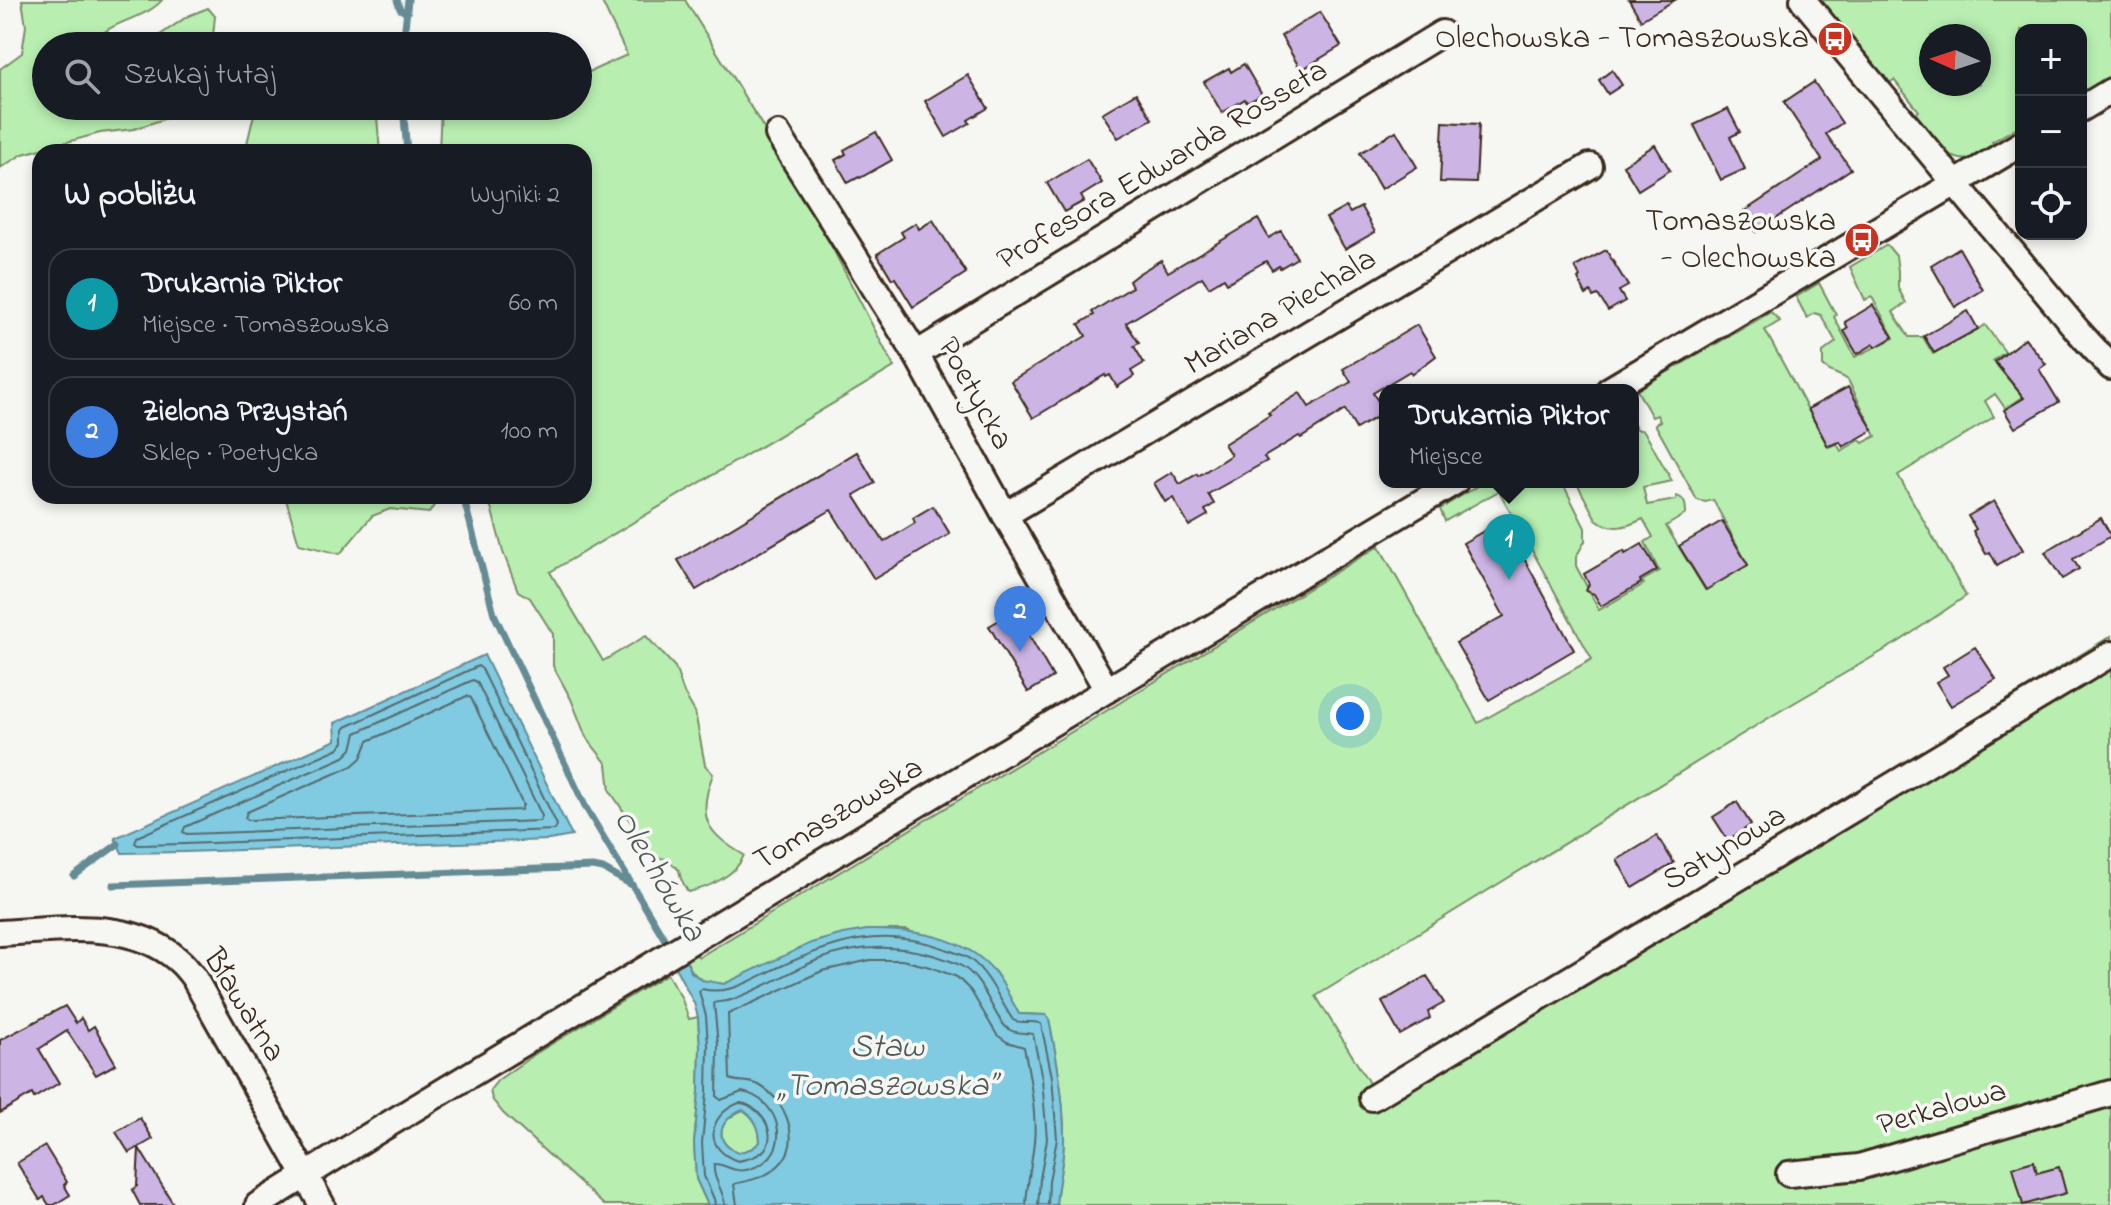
<!DOCTYPE html>
<html lang="pl">
<meta charset="utf-8">
<style>
:root{--surface:#171b24;--page:#242831;--text:#f1f3f6;--muted:#9ea1a6;--line:#363941;--accent:#c8321e}
body{margin:0;font-family:"Indie Flower",sans-serif;background:var(--page);color:var(--text)}
.controls{position:absolute;right:24px;top:24px;display:grid;overflow:hidden;border-radius:16px;box-shadow:0 4px 12px #0003}
.controls button{width:72px;height:72px;display:grid;place-items:center;padding:0;border:0;border-bottom:2px solid var(--line);background:var(--surface);color:var(--text);font:40px sans-serif}
.compass{position:absolute;left:1919px;top:24px;width:72px;height:72px;border-radius:50%;background:var(--surface);box-shadow:0 4px 12px #0003;rotate:273deg}
.you{position:absolute;left:1350px;top:716px;width:28px;height:28px;margin:-20px;border:6px solid #fff;border-radius:50%;background:#1a73e8;box-shadow:0 0 0 12px #1a73e833}
.badge{display:grid;place-items:center;width:52px;height:52px;border-radius:50%;background:var(--accent);color:#fff;font-size:26px;font-weight:700}
.pin{position:absolute;translate:-50% -66px;filter:drop-shadow(0 2px 4px #0008)}
.pin::after{content:'';position:absolute;top:42px;width:28px;height:24px;background:inherit;clip-path:polygon(0 0,100% 0,50% 100%)}
.popup{position:absolute;left:1379px;top:384px;width:260px;height:104px;box-sizing:border-box;display:grid;place-content:center;border-radius:16px;background:var(--surface);filter:drop-shadow(0 2px 6px #0005);font-size:26px;white-space:nowrap;color:var(--muted)}
.popup b{font-size:30px;color:var(--text)}
.popup::after{content:'';position:absolute;left:50%;top:100%;margin-left:-16px;border:16px solid transparent;border-top-color:var(--surface)}
.list{margin:0;padding:0;list-style:none}
h2{display:flex;justify-content:space-between;align-items:center;height:104px;margin:0;padding:0 32px;font-size:34px}
h2 small{font-size:26px;font-weight:400;color:var(--muted)}
.list li{display:grid;grid-template-columns:52px 1fr auto;gap:24px;align-items:center;box-sizing:border-box;height:112px;margin:0 16px 16px;padding:0 16px;border:2px solid var(--line);border-radius:24px}
.list b{display:block;font-size:30px;white-space:nowrap}
.list p{margin:0;font-size:26px;white-space:nowrap;color:var(--muted)}
.list em{font-size:26px;font-style:normal;color:var(--muted)}
.icon{flex:none;width:44px;height:44px;fill:none;stroke:currentColor;stroke-width:2;stroke-linecap:round;stroke-linejoin:round}
.map{position:relative;flex:none;width:2111px;height:1205px;overflow:hidden}
.search{position:absolute;background:var(--surface);box-shadow:0 4px 12px #0003;left:32px;top:32px;width:560px;height:88px;display:flex;align-items:center;gap:20px;box-sizing:border-box;padding:0 28px;border-radius:44px;color:var(--muted);font-size:30px}
.panel{position:absolute;background:var(--surface);box-shadow:0 4px 12px #0003;left:32px;top:144px;width:560px;height:360px;border-radius:24px}
.map>svg:first-child{display:block}
.green{fill:#b8efb1;stroke:#7a8c68;stroke-width:2;fill-rule:evenodd}
.water{fill:#81cbe2;stroke:#658b94;stroke-width:2;fill-rule:evenodd}
.lines{fill:none;stroke-linecap:round;stroke-linejoin:round}
.shore{stroke:#576a6c;stroke-width:2}
.stream{stroke:#658b94;stroke-width:7}
.building{fill:#ccb5e5;stroke:#3b2a1e;stroke-width:2}
.minor-casing{stroke:#3b2a1e;stroke-width:30}
.minor{stroke:#f6f6f2;stroke-width:24}
.labels{text-anchor:middle;dominant-baseline:central;stroke-width:7;stroke-linejoin:round;paint-order:stroke}
.poi-label{font-size:32px;fill:#3b2a1e;stroke:#f6f6f2;text-anchor:end}
.street-label{font-size:32px;fill:#3b2a1e;stroke:#f6f6f2}
.water-label{font-size:34px;font-style:italic;fill:#505a59;stroke:#f6f6f2}
</style>
<div class="map">
<svg width="2111" height="1205" viewBox="0 0 2111 1205">
<rect width="100%" height="100%" fill="#f6f6f2"/>
<filter id="ink" filterUnits="userSpaceOnUse"><feTurbulence type="fractalNoise" baseFrequency=".0125" numOctaves="2"/><feDisplacementMap in="SourceGraphic" scale="16" xChannelSelector="R" yChannelSelector="G"/><feConvolveMatrix kernelMatrix="1 2 1 2 8 2 1 2 1" color-interpolation-filters="sRGB"/></filter>
<g filter="url(#ink)">
<!-- green -->
<g class="green">
<path d="M 22,0 L 162,0 C 146,20 107,19 92,46 L 46,46 L 46,106 L 179,106 L 170,117 L 134,129 L 100,133 L 23,154 L 0,168 L 0,69 L 22,53 L 26,26 Z"/>
<path d="M 601,0 L 685,0 L 806,197 L 894,367 L 550,572 L 603,661 L 646,636 L 675,667 L 684,693 L 695,712 L 705,765 L 713,774 C 697,816 705,833 744,855 C 737,875 708,888 688,892 L 681,879 L 679,870 L 667,859 L 649,857 L 636,847 L 632,824 L 610,791 L 607,764 L 586,737 L 571,699 L 553,666 L 553,634 L 530,598 L 518,591 L 503,552 L 488,496 L 584,496 L 584,152 L 439,152 L 441,106 L 578,106 L 578,77 L 627,55 Z"/>
<path d="M 1817,0 L 2111,0 L 2111,78 L 2081,96 L 2081,30 L 2021,30 L 2021,125 L 1992,142 L 1994,147 C 1987,151 1978,157 1970,159 C 1945,164 1928,132 1915,115 L 1919,111 L 1894,80 L 1890,83 ZM 1931,36 L 1979,36 L 1979,84 L 1931,84 Z"/>
<polygon points="208,8 215,16 212,46 144,46 188,16"/>
<polygon points="256,106 376,106 380,152 245,152"/>
<path d="M 1887,245 L 1896,256 L 1898,271 L 1898,288 L 1906,303 L 1893,312 L 1909,337 L 1923,337 L 1933,354 L 1985,325 L 2005,352 L 1993,361 L 2023,397 L 2005,408 L 1995,394 L 1985,401 L 1994,417 L 1898,475 L 1966,596 L 1900,641 L 1775,714 L 1316,996 L 1378,1098 L 1606,961 L 1955,732 L 2111,636 L 2111,1205 L 1056,1205 C 1057,1183 1065,1157 1064,1137 C 1064,1098 1057,1059 1049,1020 L 1046,1015 L 1019,1014 L 995,972 L 907,930 L 867,930 L 724,984 C 703,983 694,979 686,960 L 695,954 L 699,957 L 1379,546 L 1478,723 L 1592,659 L 1499,491 L 1445,521 L 1440,509 L 1484,482 L 1562,482 L 1585,528 L 1585,541 L 1576,557 L 1576,566 L 1599,610 L 1644,584 L 1642,581 L 1659,571 L 1645,542 L 1653,537 L 1643,519 C 1626,527 1613,532 1596,519 L 1576,482 L 1633,482 L 1633,423 L 1636,429 L 1644,431 L 1672,481 L 1643,487 L 1647,505 L 1676,500 L 1676,496 C 1685,498 1686,505 1686,514 L 1666,526 L 1705,590 L 1748,565 L 1713,500 L 1705,502 L 1697,500 L 1655,424 L 1660,421 L 1657,415 L 1652,417 L 1637,390 L 1771,312 L 1780,321 L 1765,330 L 1828,447 L 1837,444 L 1841,451 L 1860,440 L 1863,443 L 1876,436 L 1848,380 C 1839,373 1832,375 1823,366 L 1823,352 L 1836,342 L 1821,315 L 1815,313 L 1807,318 L 1796,297 L 1819,283 L 1836,315 L 1834,317 L 1855,357 L 1894,338 L 1872,297 L 1865,300 L 1850,267 Z"/>
<polygon points="285,496 438,496 439,498 429,513 390,509 372,516 340,554 299,544"/>
<polygon points="667,974 681,997 689,1019 698,1017 700,1045 699,1092 694,1143 696,1179 708,1205 604,1205 503,1113 492,1099 490,1090 498,1080 535,1054"/>
<path d="M 743,1110 C 755,1117 760,1128 760,1142 L 753,1148 L 738,1153 C 712,1141 719,1119 743,1110 Z"/>
</g>
<!-- water -->
<g class="water">
<polygon points="484,655 572,836 549,840 184,852 122,853 115,838 336,740 335,723"/>
<path d="M 867,930 C 911,929 965,936 994,971 C 1004,983 1011,1000 1019,1014 L 1046,1015 L 1049,1020 C 1057,1059 1064,1098 1064,1137 C 1065,1157 1057,1183 1056,1205 L 708,1205 L 696,1179 L 694,1143 L 699,1092 L 700,1046 L 698,1017 L 694,1003 L 675,967 L 686,960 L 691,972 L 702,980 L 724,984 L 811,943 L 843,934 ZM 743,1110 C 755,1118 760,1128 760,1142 L 753,1148 L 738,1153 C 712,1141 719,1119 743,1110 Z"/>
</g>
<g class="lines">
<!-- shore -->
<g class="shore">
<polygon points="478,666 482,669 557,825 555,830 184,844 138,845 135,843 137,837 339,748 344,742 344,730 346,727"/>
<polygon points="473,680 477,682 542,816 540,821 187,834 183,832 185,827 344,757 352,749 356,733"/>
<polygon points="467,696 471,698 523,805 521,810 249,820 245,818 247,812 352,766 361,758 368,741"/>
<path d="M 739,1103 C 756,1103 777,1129 767,1146 C 762,1156 748,1159 738,1161 C 703,1150 707,1115 739,1103 Z"/>
<path d="M 715,1205 L 714,1199 L 704,1176 L 702,1143 L 707,1092 L 708,1045 L 706,1016 L 699,991 L 702,989 C 730,996 753,979 777,968 C 833,942 882,926 943,948 C 952,952 964,954 971,960 C 991,976 999,1000 1013,1020 C 1022,1025 1033,1019 1041,1024 L 1052,1077 L 1057,1139 L 1049,1181 L 1048,1205"/>
<path d="M 725,1205 C 724,1190 712,1179 714,1164 C 727,1164 734,1174 750,1169 C 796,1155 780,1098 742,1092 L 721,1100 L 717,1097 L 718,1045 L 714,1003 C 720,1001 726,1002 731,1000 C 760,990 787,973 815,961 C 852,946 891,944 929,954 C 939,957 954,961 963,967 C 986,981 994,1021 1010,1030 C 1017,1034 1026,1032 1033,1034 L 1042,1079 L 1047,1139 L 1040,1179 L 1038,1205"/>
<path d="M 737,1205 L 734,1184 C 751,1180 766,1178 779,1165 C 804,1142 785,1099 759,1085 C 749,1080 739,1083 730,1079 L 728,1014 L 822,971 L 870,960 L 902,960 L 930,967 L 957,977 L 971,991 L 997,1035 L 1007,1042 L 1024,1047 C 1029,1072 1037,1116 1034,1142 C 1032,1163 1027,1183 1026,1205"/>
</g>
<!-- stream -->
<g class="stream">
<polyline points="397,0 400,9 407,13"/>
<polyline points="403,46 408,0"/>
<polyline points="403,106 407,152"/>
<polyline points="463,496 494,614 586,808 671,950"/>
<polyline points="74,876 118,844"/>
<polyline points="113,885 593,867 603,869 630,884"/>
</g>
</g>
<!-- building -->
<g class="building">
<polygon points="1629,0 1675,0 1641,20"/>
<polygon points="1320,12 1341,46 1301,70 1281,36"/>
<polygon points="1244,64 1262,95 1247,103 1245,99 1222,113 1204,82 1229,68 1231,72"/>
<polygon points="1612,70 1622,85 1608,94 1599,80"/>
<polygon points="968,75 988,108 968,120 970,123 946,137 925,101"/>
<polygon points="1814,82 1842,123 1826,134 1851,169 1756,232 1743,212 1822,160 1784,102"/>
<polygon points="1136,93 1152,119 1118,138 1102,113"/>
<polygon points="1728,109 1740,132 1730,137 1745,169 1721,180 1694,125"/>
<polygon points="1443,122 1479,124 1476,183 1440,182"/>
<polygon points="1396,131 1417,167 1381,189 1360,153"/>
<polygon points="876,132 892,160 860,178 859,177 848,183 835,160 846,154 844,150"/>
<polygon points="1655,145 1670,170 1638,190 1623,165"/>
<polygon points="1087,159 1102,183 1081,196 1084,201 1064,212 1047,183"/>
<polygon points="1346,207 1350,213 1361,207 1375,232 1345,249 1326,218"/>
<polygon points="1258,219 1269,238 1281,231 1297,258 1280,268 1279,266 1272,270 1266,261 1227,283 1224,278 1209,287 1202,277 1156,305 1126,323 1139,343 1134,346 1144,363 1131,371 1134,376 1117,387 1110,375 1106,377 1105,375 1033,418 1011,381 1086,336 1079,324 1094,315 1092,312 1132,287 1129,281 1138,274 1161,260 1168,272"/>
<polygon points="933,220 966,273 913,307 895,278 892,279 877,254 904,237 901,232 916,223 919,229"/>
<polygon points="1959,248 1983,290 1955,307 1931,265"/>
<polygon points="1606,250 1628,286 1619,291 1625,301 1608,311 1598,295 1593,297 1591,292 1586,295 1578,279 1580,277 1575,267"/>
<polygon points="1873,305 1893,337 1876,347 1874,344 1857,354 1844,331 1848,328 1845,322"/>
<polygon points="1968,311 1978,329 1934,353 1924,336"/>
<polygon points="1417,325 1436,356 1412,374 1410,371 1373,393 1385,412 1356,429 1345,410 1301,438 1299,436 1264,457 1267,461 1208,494 1214,504 1205,510 1208,515 1189,526 1173,498 1165,502 1154,483 1172,472 1180,484 1197,474 1198,476 1231,455 1224,444 1270,415 1268,413 1300,393 1309,407 1351,382 1343,369"/>
<polygon points="2025,338 2046,364 2039,369 2059,402 2015,428 2004,410 2024,398 1995,362"/>
<polygon points="1848,387 1873,430 1843,447 1840,442 1828,446 1808,409"/>
<polygon points="857,452 875,483 854,495 884,542 915,523 913,518 933,506 950,534 874,579 831,510 696,590 678,560"/>
<polygon points="1994,501 2023,550 1997,565 1990,552 1986,554 1973,531 1976,529 1968,516"/>
<polygon points="2101,518 2111,536 2073,559 2079,569 2062,579 2045,552"/>
<polygon points="1503,520 1574,650 1489,700 1456,643 1504,616 1463,543"/>
<polygon points="1722,521 1748,565 1706,590 1679,546"/>
<polygon points="1642,544 1657,570 1640,580 1641,583 1601,606 1594,594 1586,591 1589,584 1584,574 1624,551 1625,554"/>
<polygon points="1015,611 1053,677 1028,692 989,626"/>
<polygon points="1975,647 1996,679 1951,706 1936,682 1948,675 1943,667"/>
<polygon points="1737,802 1751,825 1728,840 1713,817"/>
<polygon points="1657,836 1674,863 1633,888 1617,860"/>
<polygon points="1427,976 1444,1003 1428,1012 1430,1018 1400,1035 1382,1002"/>
<polygon points="65,1006 76,1023 81,1018 88,1030 94,1026 116,1064 96,1075 67,1031 39,1049 59,1083 34,1098 32,1094 0,1113 0,1040"/>
<polygon points="140,1118 153,1139 129,1153 116,1132"/>
<polygon points="45,1146 67,1182 64,1185 70,1195 54,1205 49,1205 44,1197 40,1200 17,1163"/>
<polygon points="139,1148 174,1205 140,1205 132,1190 137,1186"/>
<polygon points="2034,1161 2037,1173 2059,1167 2066,1193 2023,1205 2013,1167"/>
</g>
<g class="lines">
<defs>
<g id="minor">
<polyline points="1803,0 2078,331 2111,367"/>
<polyline points="2081,109 2111,91"/>
<polyline points="778,134 916,354 1005,515 1107,690"/>
<polyline points="916,354 1442,33"/>
<polyline points="1609,390 2021,144"/>
<polyline points="1005,515 1590,166"/>
<path d="M 0,933 C 57,930 130,918 177,959 C 183,964 189,971 194,978 L 322,1205"/>
<polyline points="1372,1098 2111,654"/>
<polyline points="1789,1174 1859,1167 2111,1093"/>
<polyline points="258,1205 369,1136 1107,690 1455,482"/>
</g>
</defs>
<!-- minor casing -->
<use href="#minor" class="minor-casing"/>
<!-- minor -->
<use href="#minor" class="minor"/>
</g>
</g>
<!-- icons -->
<defs>
<symbol id="bus-disc" viewBox="-11 -11 22 22"><circle r="9.5" fill="#c8321e" stroke="#f6f6f2"/><path d="M-5-6H5V4H4V6H2V4H-2V6H-4V4H-5ZM-3.5-4V0h7V-4ZM-3.5 1.2v1.5H-2V1.2ZM2 1.2v1.5H3.5V1.2Z" fill="#fff"/></symbol>
</defs>
<g fill-rule="evenodd">
<use href="#bus-disc" x="1815" y="19" width="40" height="40"/>
<use href="#bus-disc" x="1842" y="220" width="40" height="40"/>
</g>
<g class="labels">
<!-- poi labels -->
<g class="poi-label">
<text x="1809" y="39">Olechowska - Tomaszowska</text>
<text x="1836" y="222">Tomaszowska<tspan x="1836" dy="37">- Olechowska</tspan></text>
</g>
<!-- street labels -->
<g class="street-label">
<text transform="translate(1163 166) rotate(-31)">Profesora Edwarda Rosseta</text>
<text transform="translate(1281 313) rotate(-31)">Mariana Piechala</text>
<text transform="translate(974 394) rotate(61)">Poetycka</text>
<text transform="translate(839 815) rotate(-31)">Tomaszowska</text>
<text transform="translate(1725 849) rotate(-31)">Satynowa</text>
<text transform="translate(243 1006) rotate(58)">Bławatna</text>
<text transform="translate(1942 1109) rotate(-16)">Perkalowa</text>
</g>
<!-- water labels -->
<g class="water-label">
<text transform="translate(658 876) rotate(59)">Olechówka</text>
<text x="887" y="1048">Staw<tspan x="887" dy="39">„Tomaszowska”</tspan></text>
</g>
</g>
</svg>
<div class="controls">
<button>+</button>
<button>−</button>
<button><svg class="icon" aria-label="locate" viewBox="0 0 24 24"><circle cx="12" cy="12" r="6"/><path d="M12 2v4M12 18v4M2 12h4M18 12h4"/></svg></button>
</div>
<svg class="compass" viewBox="-18 -18 36 36"><path d="M0-13l5 13h-10z" fill="#e53935"/><path d="M0 13l5-13h-10z" fill="#9ea1a6"/></svg>
<div class="you"></div>
<div class="pin badge" style="left:1509px;top:580px;background:#0f9aa8">1</div>
<div class="popup"><b>Drukarnia Piktor</b>Miejsce</div>
<div class="pin badge" style="left:1020px;top:652px;background:#3f7fe0">2</div>
<div class="search"><svg class="icon" aria-label="search" viewBox="0 0 24 24"><circle cx="10" cy="10" r="6"/><path d="M15 15l6 6"/></svg>Szukaj tutaj</div>
<section class="panel">
<h2>W pobliżu<small>Wyniki: 2</small></h2>
<ul class="list">
<li><span class="badge" style="background:#0f9aa8">1</span><div><b>Drukarnia Piktor</b><p>Miejsce · Tomaszowska</p></div><em>60 m</em></li>
<li><span class="badge" style="background:#3f7fe0">2</span><div><b>Zielona Przystań</b><p>Sklep · Poetycka</p></div><em>100 m</em></li>
</ul>
</section>
</div>
